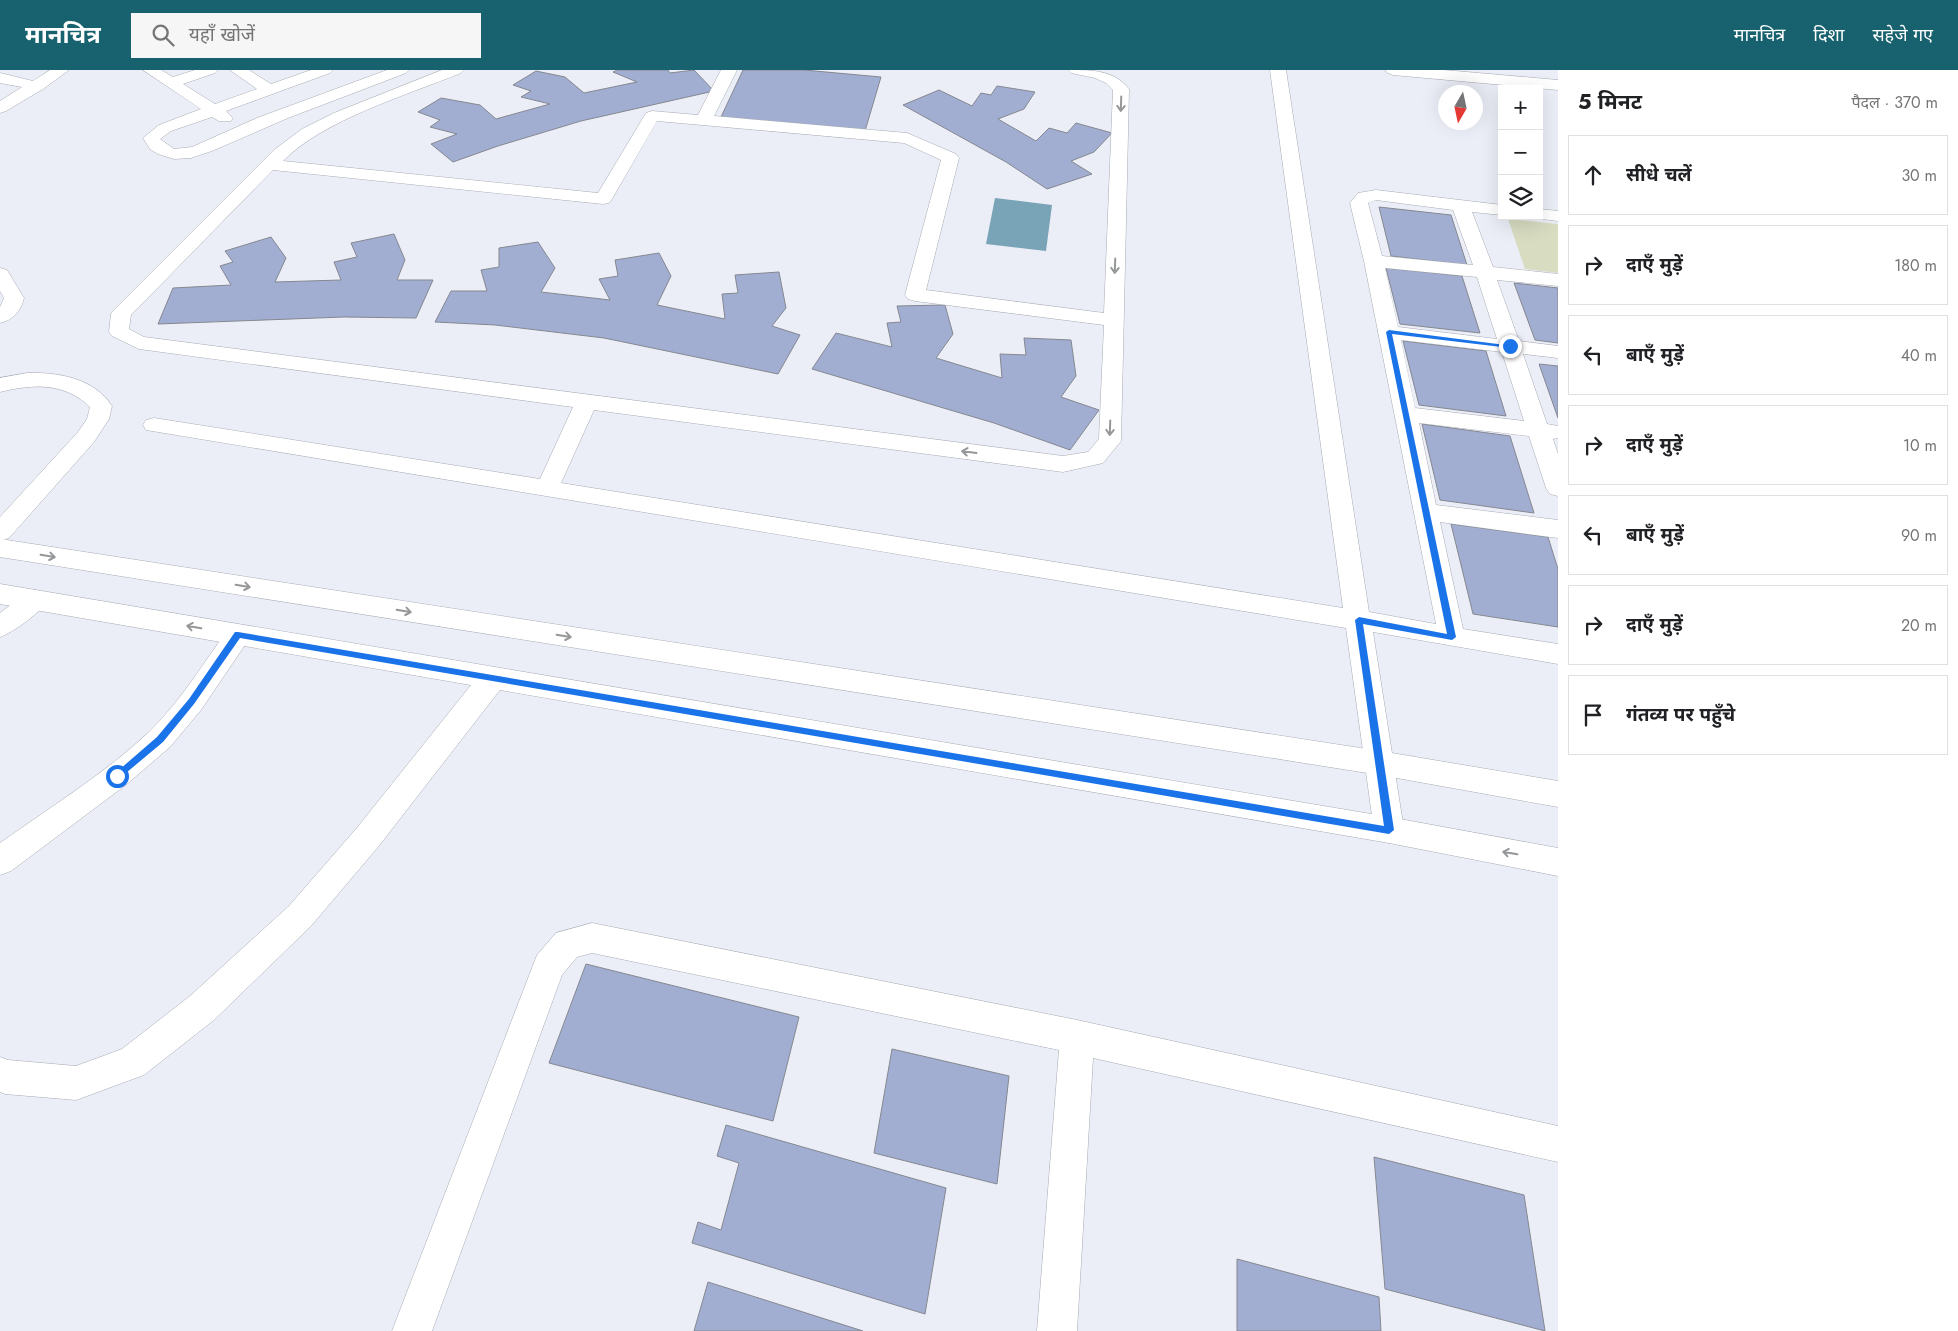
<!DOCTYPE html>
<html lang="hi">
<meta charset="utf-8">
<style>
:root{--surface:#fff;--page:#f6f6f6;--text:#202124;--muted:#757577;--line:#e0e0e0;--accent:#17626e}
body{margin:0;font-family:Jost,"Noto Sans Devanagari",sans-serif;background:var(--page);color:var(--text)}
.controls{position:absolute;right:15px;top:15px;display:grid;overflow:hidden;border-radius:0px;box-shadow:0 5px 20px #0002}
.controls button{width:45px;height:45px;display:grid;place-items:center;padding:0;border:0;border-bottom:1px solid var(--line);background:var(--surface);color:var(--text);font:25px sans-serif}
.compass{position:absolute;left:1438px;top:15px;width:45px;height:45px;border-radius:50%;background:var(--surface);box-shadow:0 5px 20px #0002;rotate:189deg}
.stop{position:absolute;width:15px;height:15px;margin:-11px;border:4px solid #1a73e8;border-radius:50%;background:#fff}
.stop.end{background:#1a73e8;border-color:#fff;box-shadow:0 1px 5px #0008}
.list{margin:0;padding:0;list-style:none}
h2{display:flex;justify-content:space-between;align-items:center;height:65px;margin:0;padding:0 20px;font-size:21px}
h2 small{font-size:16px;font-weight:400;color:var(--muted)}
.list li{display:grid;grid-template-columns:32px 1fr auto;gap:15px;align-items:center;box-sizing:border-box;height:80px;margin:0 10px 10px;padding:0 10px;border:1px solid var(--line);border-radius:0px}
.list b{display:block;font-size:19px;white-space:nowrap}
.list em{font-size:16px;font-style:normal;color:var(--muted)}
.icon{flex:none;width:28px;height:28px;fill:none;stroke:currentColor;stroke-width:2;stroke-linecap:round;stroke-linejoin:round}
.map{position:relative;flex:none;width:1558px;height:1261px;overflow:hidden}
header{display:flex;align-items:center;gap:30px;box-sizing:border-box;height:70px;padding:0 25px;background:var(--accent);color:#fff}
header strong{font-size:24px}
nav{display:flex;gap:28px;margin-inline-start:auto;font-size:18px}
.search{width:350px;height:45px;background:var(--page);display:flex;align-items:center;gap:12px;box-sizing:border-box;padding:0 18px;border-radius:0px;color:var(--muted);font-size:19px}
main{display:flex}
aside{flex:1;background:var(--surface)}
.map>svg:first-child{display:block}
.green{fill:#d8dcc1}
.water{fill:#79a3b6}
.building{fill:#a1aed2;stroke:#858890}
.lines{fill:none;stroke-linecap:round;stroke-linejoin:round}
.street-casing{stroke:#a7abb3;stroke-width:1}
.secondary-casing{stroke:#a7abb3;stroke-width:1}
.street{fill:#fff;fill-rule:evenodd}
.secondary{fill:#fff;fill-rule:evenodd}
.oneway{stroke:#969799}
.route{fill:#1a73e8}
</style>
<header>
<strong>मानचित्र</strong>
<div class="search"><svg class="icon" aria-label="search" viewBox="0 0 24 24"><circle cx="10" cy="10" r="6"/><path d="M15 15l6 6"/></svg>यहाँ खोजें</div>
<nav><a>मानचित्र</a><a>दिशा</a><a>सहेजे गए</a></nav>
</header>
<main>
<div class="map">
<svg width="1558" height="1261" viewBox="0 0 1558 1261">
<rect width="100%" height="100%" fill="#ebeef7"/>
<!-- green -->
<polygon class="green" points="1508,149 1558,154 1558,203 1525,199"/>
<!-- water -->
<polygon class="water" points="995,128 1052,135 1046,181 986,174"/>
<!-- building -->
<g class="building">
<polygon points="617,0 668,0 670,3 694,0 714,21 581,51 498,76 453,92 431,74 457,64 430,57 440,50 418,42 441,28 480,35 496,49 550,34 521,27 531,21 513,15 536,1 565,7 584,23 637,12 613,2"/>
<polygon points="743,0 804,0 881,7 865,61 721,47"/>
<polygon points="997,16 1035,22 1024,39 998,49 1036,71 1049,58 1067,63 1076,53 1112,63 1094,82 1071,91 1092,104 1047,119 1006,92 903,35 939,20 972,36 981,23 991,25"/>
<polygon points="1379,137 1451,145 1467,195 1391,186"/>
<polygon points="394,164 405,190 397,210 433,210 416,248 344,247 158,254 173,218 231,215 220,196 233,192 225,181 271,167 286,188 275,212 341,210 334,192 357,187 351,173"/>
<polygon points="538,172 555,198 541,222 610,230 599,209 618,206 615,190 659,183 671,206 657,235 725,249 722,224 738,223 735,205 779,202 786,238 772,256 800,265 778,304 604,268 495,255 435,252 451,221 487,221 481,200 499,197 499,178"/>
<polygon points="1386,198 1462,206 1480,263 1400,254"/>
<polygon points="1514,213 1558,218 1558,273 1535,270"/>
<polygon points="945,235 953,264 936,288 1002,308 1000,284 1026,285 1024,268 1071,270 1076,306 1061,327 1099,340 1070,380 994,353 812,299 836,263 892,277 887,253 901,252 897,236"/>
<polygon points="1403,271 1486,281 1506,346 1419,335"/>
<polygon points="1539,294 1558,296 1558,348"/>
<polygon points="1422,354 1510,366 1534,443 1440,430"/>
<polygon points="1451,454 1548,467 1558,499 1558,557 1473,544"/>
<polygon points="586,894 799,947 773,1051 549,993"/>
<polygon points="892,979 1009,1006 997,1114 874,1083"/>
<polygon points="726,1055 946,1118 925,1244 692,1173 698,1152 721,1160 739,1093 717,1086"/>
<polygon points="1374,1087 1524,1125 1545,1261 1385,1219"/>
<polygon points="1237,1189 1379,1227 1381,1261 1237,1261"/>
<polygon points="708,1212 863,1261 694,1261"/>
</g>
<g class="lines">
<defs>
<g id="street">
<polygon points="50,0 69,0 43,19 6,41 0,43 0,31 22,17 0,13 0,3 33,11"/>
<polygon points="143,0 161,0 173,7 195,0 218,0 215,3 183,14 215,34 257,19 230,0 249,0 271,14 311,0 333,0 330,3 226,41 233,48 231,51 219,51 212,47 171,61 160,69 174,79 192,77 257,48 387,0 409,0 406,3 288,48 212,81 191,88 174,89 158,84 150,79 143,68 159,55 201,39"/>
<path d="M 442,0 L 464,0 L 461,3 C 407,25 323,50 283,91 L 598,123 L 646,43 L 652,41 L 698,45 L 721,0 L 737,0 L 714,46 L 907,63 L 956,84 L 959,88 L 926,220 L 1104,243 L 1113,20 L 1106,13 L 1095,8 L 1071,3 L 1068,0 C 1092,0 1114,0 1129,19 L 1121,371 L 1103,393 L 1063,402 L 594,340 L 561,413 L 1343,538 L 1270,0 L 1286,0 L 1369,542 L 1436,554 L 1364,191 L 1350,133 L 1358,123 L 1376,120 L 1502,135 L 1502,145 L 1472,142 L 1493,197 L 1558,204 L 1558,216 L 1497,210 L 1519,271 L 1558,276 L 1558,288 L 1523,284 L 1547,354 L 1558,356 L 1558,368 L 1553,369 L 1558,384 L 1558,426 L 1550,424 L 1546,418 L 1529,366 L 1419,353 L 1436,435 L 1558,450 L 1558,468 L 1440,452 L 1463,559 L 1558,574 L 1558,594 L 1373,562 L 1404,760 L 1400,769 L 1389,773 L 1378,769 L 1374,760 L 1346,558 L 146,360 L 143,355 L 146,350 L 154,348 L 540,409 L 573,337 L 139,279 L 112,266 L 109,262 L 111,244 L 114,240 L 274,80 L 302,59 L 334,43 ZM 657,51 L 904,73 L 941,90 L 905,225 L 908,229 L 915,231 L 1104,255 L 1099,369 L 1088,382 L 1063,386 L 144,267 L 129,259 L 131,245 L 273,100 L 603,134 L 609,133 L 612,129 ZM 1376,130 L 1453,140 L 1473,195 L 1382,186 L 1368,133 ZM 1385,198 L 1477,207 L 1497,269 L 1398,257 ZM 1401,270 L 1502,282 L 1524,351 L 1415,338 Z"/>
<polygon points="1385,0 1444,0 1558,10 1558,20 1393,5 1388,3"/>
<polygon points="1539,139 1558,141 1558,151 1533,148 1531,146 1539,146"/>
<path d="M 0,198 L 7,200 L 24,228 C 21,241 13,250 0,253 L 0,237 L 4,228 L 0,221 Z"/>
<path d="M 27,303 C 58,302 94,308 112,336 L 109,349 L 94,372 L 9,468 L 0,471 L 0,447 L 78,362 L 87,349 L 90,337 C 64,312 33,314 0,322 L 0,308 Z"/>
<path d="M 35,520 L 44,523 L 48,530 C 40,543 14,562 0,567 L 0,543 L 26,523 Z"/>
<path d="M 238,555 L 247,558 L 251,565 L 247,572 L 201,640 L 170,677 L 127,714 L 11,801 L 0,805 L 0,773 C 49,738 107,702 150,661 C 181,631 204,592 229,558 Z"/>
<polygon points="493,597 503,600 507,608 503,616 378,777 311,856 214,950 144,1005 76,1030 5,1024 0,1022 0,987 8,990 76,996 122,979 190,926 289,836 356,759 483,600"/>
<polygon points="592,853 1077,950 1558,1056 1558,1092 1093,988 1077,1261 1037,1261 1059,980 592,883 577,887 562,905 432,1261 392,1261 537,885 556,863"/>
</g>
<g id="secondary">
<polygon points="0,469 1380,681 1558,711 1558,737 1380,705 0,487"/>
<polygon points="0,514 1389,747 1558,778 1558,806 1389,773 0,534"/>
</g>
</defs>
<!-- street casing -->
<use href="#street" class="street-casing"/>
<!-- secondary casing -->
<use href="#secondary" class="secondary-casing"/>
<!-- street -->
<use href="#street" class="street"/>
<!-- secondary -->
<use href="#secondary" class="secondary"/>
</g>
<!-- one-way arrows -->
<defs><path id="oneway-shaft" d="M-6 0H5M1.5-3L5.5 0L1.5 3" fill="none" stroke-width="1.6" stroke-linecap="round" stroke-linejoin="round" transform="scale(1.25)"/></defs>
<g class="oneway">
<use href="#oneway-shaft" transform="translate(1121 34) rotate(92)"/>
<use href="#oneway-shaft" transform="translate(1115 196) rotate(92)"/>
<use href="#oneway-shaft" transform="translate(1110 358) rotate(92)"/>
<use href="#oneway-shaft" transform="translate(969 382) rotate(-173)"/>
<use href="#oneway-shaft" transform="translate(48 486) rotate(9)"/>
<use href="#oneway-shaft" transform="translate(243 516) rotate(9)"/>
<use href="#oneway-shaft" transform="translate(404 541) rotate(9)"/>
<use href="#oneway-shaft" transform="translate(194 557) rotate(-170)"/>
<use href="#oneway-shaft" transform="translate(564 566) rotate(9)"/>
<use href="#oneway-shaft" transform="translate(1510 783) rotate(-170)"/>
</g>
<!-- route -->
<polygon class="route" points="1389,260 1513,276 1510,278 1392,264 1456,567 1452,570 1363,554 1394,760 1389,764 240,568 194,634 163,672 120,708 117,709 112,706 157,667 189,629 235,562 238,562 1384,756 1355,550 1359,547 1447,564 1386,262"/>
</svg>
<div class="controls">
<button>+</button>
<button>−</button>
<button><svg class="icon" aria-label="layers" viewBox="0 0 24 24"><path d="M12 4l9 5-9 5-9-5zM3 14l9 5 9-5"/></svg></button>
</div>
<svg class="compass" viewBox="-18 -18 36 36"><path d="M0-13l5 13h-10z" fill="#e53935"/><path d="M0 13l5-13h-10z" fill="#757577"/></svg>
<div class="stop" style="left:117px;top:706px"></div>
<div class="stop end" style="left:1510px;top:276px"></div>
</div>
<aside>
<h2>5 मिनट<small>पैदल · 370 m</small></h2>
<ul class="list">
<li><svg class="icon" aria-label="ahead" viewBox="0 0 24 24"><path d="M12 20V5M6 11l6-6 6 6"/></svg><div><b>सीधे चलें</b></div><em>30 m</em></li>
<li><svg class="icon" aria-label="right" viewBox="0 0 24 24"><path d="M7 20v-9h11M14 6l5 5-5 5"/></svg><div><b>दाएँ मुड़ें</b></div><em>180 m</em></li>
<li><svg class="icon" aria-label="left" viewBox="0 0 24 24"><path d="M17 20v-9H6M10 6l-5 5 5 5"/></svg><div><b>बाएँ मुड़ें</b></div><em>40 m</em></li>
<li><svg class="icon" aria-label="right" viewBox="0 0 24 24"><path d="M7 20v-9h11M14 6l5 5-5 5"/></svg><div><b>दाएँ मुड़ें</b></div><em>10 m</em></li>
<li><svg class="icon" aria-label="left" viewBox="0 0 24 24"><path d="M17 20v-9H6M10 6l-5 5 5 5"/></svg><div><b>बाएँ मुड़ें</b></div><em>90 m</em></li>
<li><svg class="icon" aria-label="right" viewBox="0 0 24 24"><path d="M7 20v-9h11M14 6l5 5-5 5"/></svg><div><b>दाएँ मुड़ें</b></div><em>20 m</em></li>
<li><svg class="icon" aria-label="arrive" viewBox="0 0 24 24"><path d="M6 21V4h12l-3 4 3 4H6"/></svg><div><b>गंतव्य पर पहुँचे</b></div></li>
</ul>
</aside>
</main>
